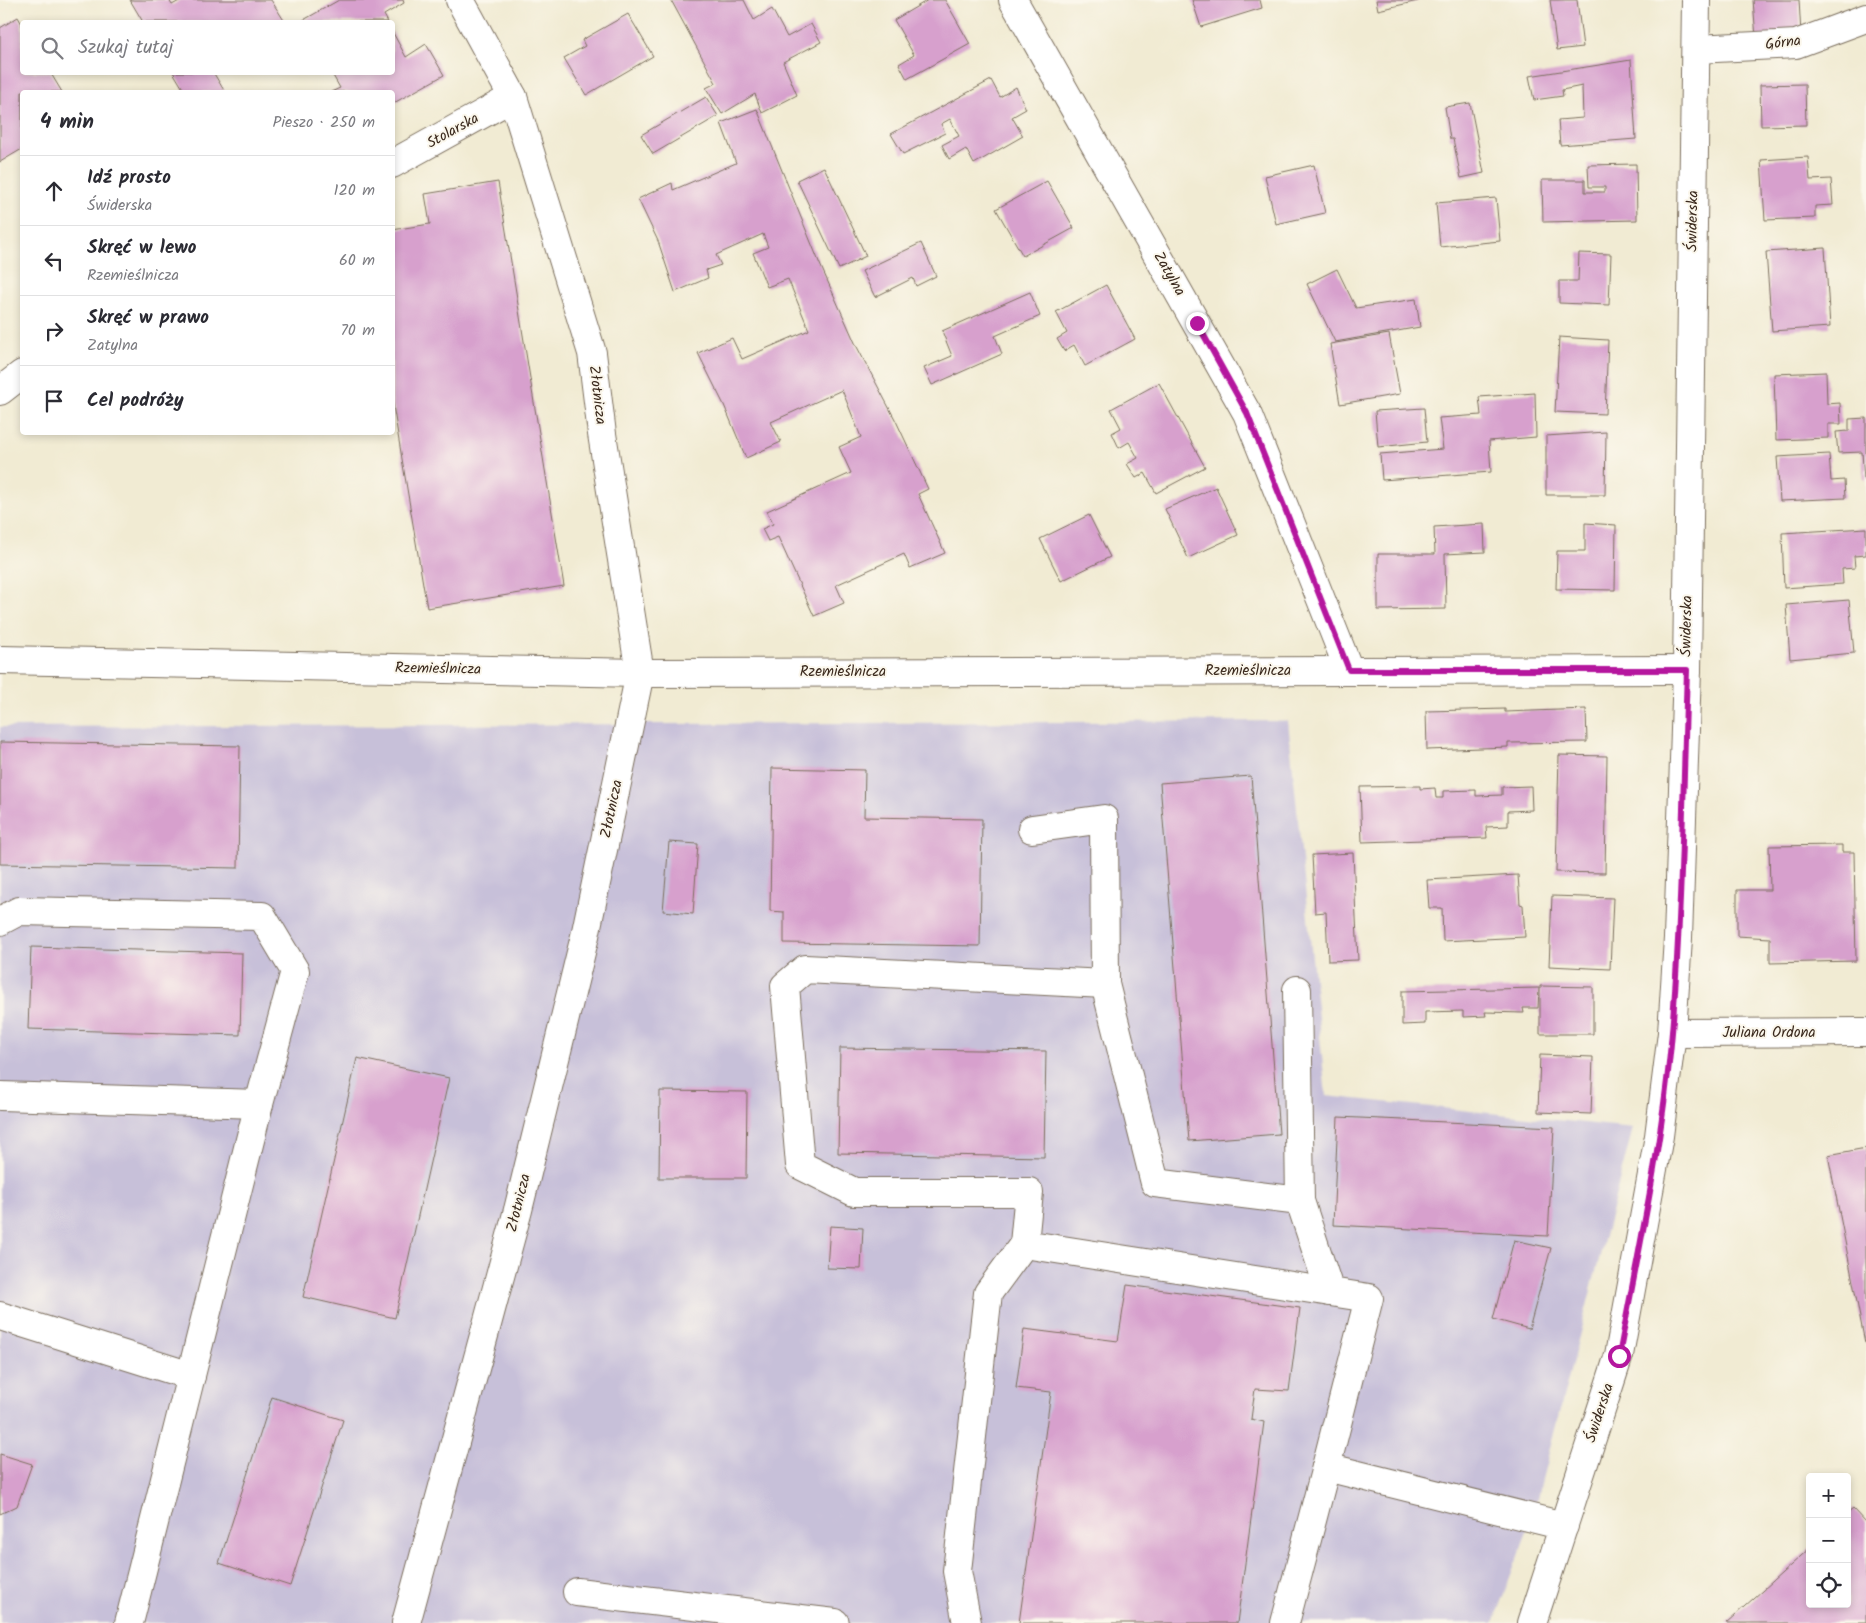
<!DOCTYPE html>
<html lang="pl">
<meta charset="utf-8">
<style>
:root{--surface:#fff;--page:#f7f7f7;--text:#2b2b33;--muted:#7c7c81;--line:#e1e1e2}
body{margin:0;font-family:Kalam,sans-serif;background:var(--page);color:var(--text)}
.controls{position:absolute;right:15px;bottom:15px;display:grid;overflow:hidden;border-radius:5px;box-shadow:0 2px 8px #0003}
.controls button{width:45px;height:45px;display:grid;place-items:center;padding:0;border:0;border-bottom:1px solid var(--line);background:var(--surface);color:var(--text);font:25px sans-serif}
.stop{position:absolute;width:15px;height:15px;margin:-11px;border:4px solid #b5179e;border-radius:50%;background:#fff}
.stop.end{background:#b5179e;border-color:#fff;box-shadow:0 1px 5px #0008}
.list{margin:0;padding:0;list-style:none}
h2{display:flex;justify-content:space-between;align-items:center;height:65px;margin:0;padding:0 20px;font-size:21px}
h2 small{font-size:16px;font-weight:400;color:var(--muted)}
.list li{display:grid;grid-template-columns:32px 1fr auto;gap:15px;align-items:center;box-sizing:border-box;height:70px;padding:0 20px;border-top:1px solid var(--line)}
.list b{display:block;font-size:19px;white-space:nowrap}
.list p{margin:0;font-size:16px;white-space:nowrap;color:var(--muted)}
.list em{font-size:16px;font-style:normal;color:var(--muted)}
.icon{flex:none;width:28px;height:28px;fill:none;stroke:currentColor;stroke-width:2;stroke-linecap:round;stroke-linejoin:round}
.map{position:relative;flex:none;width:1866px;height:1623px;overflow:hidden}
.search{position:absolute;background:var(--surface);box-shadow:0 2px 8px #0003;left:20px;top:20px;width:375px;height:55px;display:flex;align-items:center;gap:12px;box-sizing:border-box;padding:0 18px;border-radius:5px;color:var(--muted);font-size:19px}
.panel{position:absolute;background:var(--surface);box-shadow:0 2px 8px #0003;left:20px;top:90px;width:375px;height:345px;border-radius:5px}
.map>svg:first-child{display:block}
.industrial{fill:#c7c0d9}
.building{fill:#d7a0cd}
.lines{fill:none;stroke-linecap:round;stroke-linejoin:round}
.minor-casing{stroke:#7b6e5d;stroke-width:30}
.minor{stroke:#fff;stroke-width:28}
.route{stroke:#b5179e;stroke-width:6}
.labels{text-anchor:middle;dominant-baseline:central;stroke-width:4;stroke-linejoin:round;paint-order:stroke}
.street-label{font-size:15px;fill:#3b2a1e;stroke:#fbf7ec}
</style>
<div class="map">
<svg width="1866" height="1623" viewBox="0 0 1866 1623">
<rect width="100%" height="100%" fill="#fbf7ec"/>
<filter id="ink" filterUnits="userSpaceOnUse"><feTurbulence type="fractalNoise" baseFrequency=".02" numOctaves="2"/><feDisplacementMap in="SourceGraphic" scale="10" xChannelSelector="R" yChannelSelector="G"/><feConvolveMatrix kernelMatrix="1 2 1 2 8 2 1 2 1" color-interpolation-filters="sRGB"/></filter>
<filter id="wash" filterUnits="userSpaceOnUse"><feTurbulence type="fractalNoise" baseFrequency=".0096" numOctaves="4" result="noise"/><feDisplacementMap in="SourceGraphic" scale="20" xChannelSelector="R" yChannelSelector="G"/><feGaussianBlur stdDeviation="1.12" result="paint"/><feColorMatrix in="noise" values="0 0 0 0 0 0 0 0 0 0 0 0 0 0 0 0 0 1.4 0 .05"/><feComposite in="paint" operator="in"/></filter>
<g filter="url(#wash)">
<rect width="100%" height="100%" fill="#f1ebd3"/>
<!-- industrial -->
<polygon class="industrial" points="1288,721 1326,1096 1633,1128 1532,1518 1493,1623 0,1623 0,727"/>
<g id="blocks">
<!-- building -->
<g class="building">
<polygon points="130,0 169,0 172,5 181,0 271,0 285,22 143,22"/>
<polygon points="339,0 403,0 404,3 384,15 388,22 300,22"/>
<polygon points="671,0 744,0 754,20 772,9 787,37 811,24 821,42 783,62 797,95 762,113 755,94 722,114 706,88 716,83"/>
<polygon points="928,0 945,0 970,44 907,79 899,64 914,55 894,20"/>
<polygon points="1192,0 1260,0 1262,8 1201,27"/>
<polygon points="1376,0 1418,0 1418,1 1378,10"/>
<polygon points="1550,0 1577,0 1583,47 1557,50"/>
<polygon points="1753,0 1799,0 1801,34 1756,38"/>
<polygon points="628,14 653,56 586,95 564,58 585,46 582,40"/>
<polygon points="18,17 22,24 22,72 50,72 62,92 22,92 22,149 0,162 0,28"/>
<polygon points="392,31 406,57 426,44 444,75 392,104 392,92 331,92 340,88 331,72 392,72"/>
<polygon points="1631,60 1636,139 1560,145 1558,120 1583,118 1582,86 1562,90 1563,96 1534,100 1529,76"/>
<polygon points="173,72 213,72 225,92 185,92"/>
<polygon points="991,80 1000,97 1016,87 1026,109 1012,117 1023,136 974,164 966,149 949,159 942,145 959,136 950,119 941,124 945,133 903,154 891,134"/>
<polygon points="1805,84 1806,125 1761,126 1760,85"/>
<polygon points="706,97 718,116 653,154 641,135"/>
<polygon points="1470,103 1484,173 1461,178 1453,139 1450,139 1445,107"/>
<polygon points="757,109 819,262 856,345 896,421 928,489 918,494 945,553 910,568 904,554 836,585 844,603 814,616 778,537 768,541 762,529 773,524 767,511 851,473 839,447 861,437 842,390 771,422 781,442 746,458 724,405 698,353 732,338 742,359 809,330 788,279 767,287 753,253 768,247 763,234 716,255 721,265 706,270 708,278 675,292 658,241 638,199 672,183 673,190 736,163 721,123"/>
<polygon points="1808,157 1810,180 1831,179 1833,205 1815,206 1815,218 1765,220 1761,160"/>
<polygon points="1636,164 1637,220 1543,222 1542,180 1585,180 1585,192 1605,192 1605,187 1589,187 1588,165"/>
<polygon points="1314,165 1325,213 1276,224 1265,176"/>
<polygon points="824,167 866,256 839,269 797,180"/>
<polygon points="1047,181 1074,228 1023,256 996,209"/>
<polygon points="498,182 564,586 427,608 392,399 392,230 430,224 425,194"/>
<polygon points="1496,198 1500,241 1440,247 1436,203"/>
<polygon points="921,243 936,276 916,286 913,278 875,297 862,271"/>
<polygon points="1825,248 1830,327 1772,331 1766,252"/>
<polygon points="1579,253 1611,254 1609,305 1559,303 1559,281 1578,281"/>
<polygon points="1337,269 1356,308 1416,299 1420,327 1335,342 1307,284"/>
<polygon points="1106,285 1135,339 1085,366 1074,345 1064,351 1057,339 1067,333 1056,312"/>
<polygon points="1030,292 1040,316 995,336 1002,354 932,385 924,368 952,356 942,331"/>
<polygon points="1389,334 1400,394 1340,404 1330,344"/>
<polygon points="1559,337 1608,340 1605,414 1555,412"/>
<polygon points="1826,372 1827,404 1840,403 1841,424 1828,424 1828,438 1776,440 1774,374"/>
<polygon points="1159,383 1205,467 1156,493 1145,473 1136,478 1127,464 1138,458 1129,442 1119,448 1112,433 1121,428 1111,409"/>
<polygon points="1535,393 1536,437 1489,441 1491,472 1382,480 1380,454 1443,449 1439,418 1481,415 1479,397"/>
<polygon points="1424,408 1427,442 1378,447 1375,411"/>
<polygon points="1866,418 1866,480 1864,480 1862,452 1838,453 1836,432 1849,431 1849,419"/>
<polygon points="1606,432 1605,495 1546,495 1546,436"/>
<polygon points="1829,454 1831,481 1844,480 1845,498 1780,501 1777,457"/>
<polygon points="1216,487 1238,535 1188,558 1165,509"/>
<polygon points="1089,515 1110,557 1061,581 1040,539"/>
<polygon points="1585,523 1616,525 1615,590 1556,589 1557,551 1585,551"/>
<polygon points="1484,524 1485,552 1445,554 1446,609 1378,610 1378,554 1435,554 1434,527"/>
<polygon points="1866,528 1866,555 1854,556 1855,568 1842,569 1843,584 1784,588 1782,533"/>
<polygon points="1849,600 1854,653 1790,659 1786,605"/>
<polygon points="1505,709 1505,712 1586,709 1587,742 1508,743 1508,747 1427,750 1426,711"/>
<polygon points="0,742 240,746 238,868 0,864"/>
<polygon points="1559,755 1607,756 1605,873 1556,872"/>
<polygon points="772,768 865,770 864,817 982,819 980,946 784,943 784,912 770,911"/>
<polygon points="1251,776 1279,1134 1189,1141 1160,783"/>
<polygon points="1420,786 1420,789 1435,788 1436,798 1443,798 1443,791 1476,790 1476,796 1502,795 1502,787 1531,786 1532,810 1508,811 1508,826 1486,827 1487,838 1362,842 1360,787"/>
<polygon points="669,842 698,844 693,914 663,911"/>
<polygon points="1842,845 1842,852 1854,852 1856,961 1770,963 1770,938 1737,936 1737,890 1770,890 1769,846"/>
<polygon points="1353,853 1358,960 1328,961 1326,912 1315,913 1312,855"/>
<polygon points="1518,875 1520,904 1523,905 1525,937 1443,941 1442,908 1429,908 1427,880"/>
<polygon points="1552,896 1613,898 1610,969 1549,966"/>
<polygon points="31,947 242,953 240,1035 28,1029"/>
<polygon points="1540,986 1593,987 1593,1034 1540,1034"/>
<polygon points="1539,988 1538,1008 1523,1008 1524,1013 1485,1012 1486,1016 1463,1017 1463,1011 1425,1012 1425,1024 1402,1025 1402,991"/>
<polygon points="840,1048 1046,1051 1044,1157 838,1153"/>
<polygon points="1540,1055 1593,1057 1591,1114 1538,1112"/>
<polygon points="357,1058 449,1078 395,1318 303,1297"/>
<polygon points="660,1091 747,1092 746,1178 659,1178"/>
<polygon points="1338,1117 1554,1127 1548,1236 1333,1225"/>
<polygon points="1866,1148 1866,1343 1865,1343 1828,1155"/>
<polygon points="830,1226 863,1228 861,1269 827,1268"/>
<polygon points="1514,1240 1551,1248 1529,1329 1493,1319"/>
<polygon points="1127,1285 1300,1308 1289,1391 1255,1389 1251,1419 1264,1422 1237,1623 1019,1623 1051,1392 1016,1388 1024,1329 1118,1341"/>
<polygon points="272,1397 343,1420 290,1586 219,1563"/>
<polygon points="0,1454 32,1464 17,1506 0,1514"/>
<polygon points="1853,1509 1866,1523 1866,1623 1726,1623 1810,1548 1810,1604 1847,1604 1847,1514"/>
</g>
</g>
</g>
<g filter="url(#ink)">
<use href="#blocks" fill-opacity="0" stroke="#7b6e5d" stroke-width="1"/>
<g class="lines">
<defs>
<g id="minor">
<polyline points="1013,0 1247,413 1349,670"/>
<polyline points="1696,49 1796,44 1866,18"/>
<polyline points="392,164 513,97"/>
<polyline points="0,391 22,374"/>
<polyline points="0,660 640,673 1687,670"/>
<polyline points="1032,829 1104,819 1105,984 805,969 785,986 800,1165 854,1192 1029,1192 1024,1244 1369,1298 1326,1467 1564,1526"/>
<polyline points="0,921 19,911 262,916 295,971 259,1104"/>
<polyline points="1105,984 1155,1183 1300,1201"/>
<polyline points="1297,990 1300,1201 1330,1292"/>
<polyline points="1672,1033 1866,1032"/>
<polyline points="0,1096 259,1104 129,1623"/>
<polyline points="0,1316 191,1376"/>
<polyline points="577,1592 835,1623"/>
<polyline points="406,1623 518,1210 585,936 640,673 602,434 592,353 513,97 460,0"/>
<polyline points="967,1623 957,1571 988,1293 1024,1244"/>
<polyline points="1285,1623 1326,1467"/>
<polyline points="1532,1623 1619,1355 1659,1136 1672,1033 1678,938 1687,670 1696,0"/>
</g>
</defs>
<!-- minor casing -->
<use href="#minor" class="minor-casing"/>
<!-- minor -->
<use href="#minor" class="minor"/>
</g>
</g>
<g class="lines" filter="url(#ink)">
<!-- route -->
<path class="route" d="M 1197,323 L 1247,413 L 1349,670 L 1687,670 C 1683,790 1682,911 1672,1032 C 1663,1140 1639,1248 1619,1356"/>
</g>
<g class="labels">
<!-- street labels -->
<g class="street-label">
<text transform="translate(1783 43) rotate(-7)">Górna</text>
<text transform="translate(453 131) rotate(-29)">Stolarska</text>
<text transform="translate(1693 221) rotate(-89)">Świderska</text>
<text transform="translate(1169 274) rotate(60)">Zatylna</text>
<text transform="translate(597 395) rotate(83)">Złotnicza</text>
<text transform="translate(1687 626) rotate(-89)">Świderska</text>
<text transform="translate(438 669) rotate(1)">Rzemieślnicza</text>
<text x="1248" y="671">Rzemieślnicza</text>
<text x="843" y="672">Rzemieślnicza</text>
<text transform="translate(612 809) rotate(-78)">Złotnicza</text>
<text x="1769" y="1033">Juliana Ordona</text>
<text transform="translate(519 1203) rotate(-76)">Złotnicza</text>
<text transform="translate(1600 1413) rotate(-72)">Świderska</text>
</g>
</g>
</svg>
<div class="controls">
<button>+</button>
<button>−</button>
<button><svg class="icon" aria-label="locate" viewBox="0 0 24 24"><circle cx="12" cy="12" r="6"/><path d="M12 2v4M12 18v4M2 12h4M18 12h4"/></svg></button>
</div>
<div class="stop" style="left:1619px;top:1356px"></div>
<div class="stop end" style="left:1197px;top:323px"></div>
<div class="search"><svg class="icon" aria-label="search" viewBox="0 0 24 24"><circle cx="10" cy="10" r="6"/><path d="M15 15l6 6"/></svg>Szukaj tutaj</div>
<section class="panel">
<h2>4 min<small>Pieszo · 250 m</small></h2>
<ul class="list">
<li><svg class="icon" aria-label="ahead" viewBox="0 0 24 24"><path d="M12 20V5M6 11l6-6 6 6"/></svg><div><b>Idź prosto</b><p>Świderska</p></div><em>120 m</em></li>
<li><svg class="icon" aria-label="left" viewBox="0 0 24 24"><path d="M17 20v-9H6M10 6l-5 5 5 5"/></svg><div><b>Skręć w lewo</b><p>Rzemieślnicza</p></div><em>60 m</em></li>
<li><svg class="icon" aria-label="right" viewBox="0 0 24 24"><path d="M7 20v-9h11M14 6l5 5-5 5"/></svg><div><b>Skręć w prawo</b><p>Zatylna</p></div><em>70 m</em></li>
<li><svg class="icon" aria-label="arrive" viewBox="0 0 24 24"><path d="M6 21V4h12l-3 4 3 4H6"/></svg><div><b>Cel podróży</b></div></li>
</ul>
</section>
</div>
